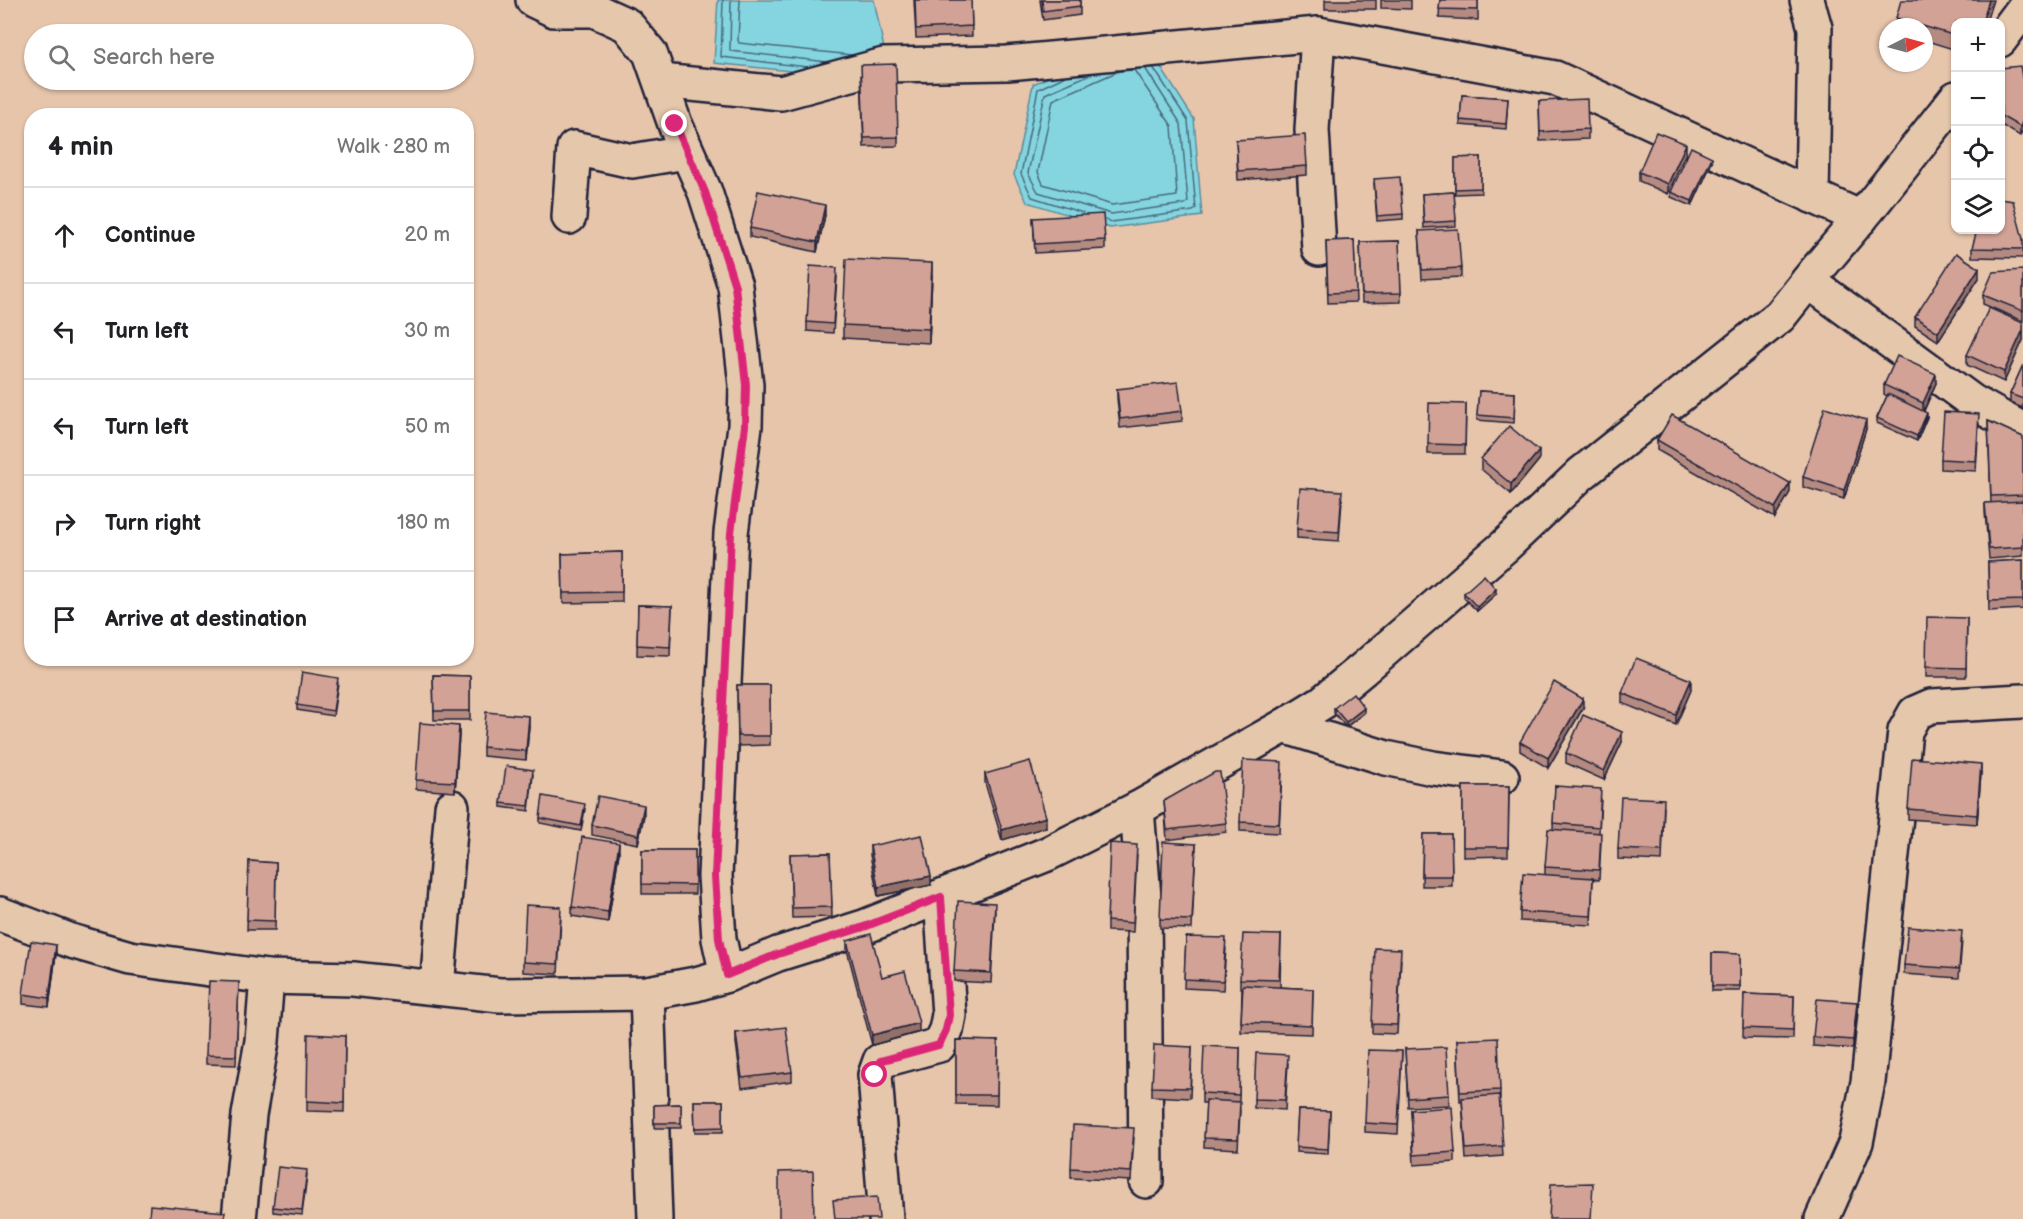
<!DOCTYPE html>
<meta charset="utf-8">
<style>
:root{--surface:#fff;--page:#f6f6f6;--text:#202124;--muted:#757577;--line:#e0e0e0}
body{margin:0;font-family:"Balsamiq Sans",sans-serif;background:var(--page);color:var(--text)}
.controls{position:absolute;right:18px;top:18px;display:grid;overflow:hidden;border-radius:12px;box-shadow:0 2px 4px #0004}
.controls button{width:54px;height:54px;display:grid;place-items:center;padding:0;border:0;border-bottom:2px solid var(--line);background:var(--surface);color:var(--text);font:30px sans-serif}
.compass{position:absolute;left:1879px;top:18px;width:54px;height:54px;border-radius:50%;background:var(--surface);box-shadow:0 2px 4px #0004;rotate:84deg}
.stop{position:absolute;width:18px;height:18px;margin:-14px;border:4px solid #db2777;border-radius:50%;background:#fff}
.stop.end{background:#db2777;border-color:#fff;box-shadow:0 2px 6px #0008}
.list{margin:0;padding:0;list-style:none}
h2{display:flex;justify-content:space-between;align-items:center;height:78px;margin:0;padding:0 24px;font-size:26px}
h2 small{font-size:20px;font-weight:400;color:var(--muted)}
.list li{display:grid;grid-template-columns:39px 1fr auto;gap:18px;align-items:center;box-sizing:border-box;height:96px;padding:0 24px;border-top:2px solid var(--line)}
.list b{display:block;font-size:22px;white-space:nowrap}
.list em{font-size:20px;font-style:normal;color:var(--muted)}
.icon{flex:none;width:33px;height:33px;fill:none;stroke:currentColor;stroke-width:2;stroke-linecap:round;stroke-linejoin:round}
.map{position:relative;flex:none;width:2023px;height:1219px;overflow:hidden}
.search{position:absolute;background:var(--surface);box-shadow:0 2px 4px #0004;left:24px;top:24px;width:450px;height:66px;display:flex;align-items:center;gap:15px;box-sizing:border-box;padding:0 21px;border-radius:33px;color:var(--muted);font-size:22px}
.panel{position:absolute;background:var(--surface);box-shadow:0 2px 4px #0004;left:24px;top:108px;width:450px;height:558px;border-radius:24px}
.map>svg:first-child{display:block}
.water{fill:#84d5df;stroke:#5d8d9d;stroke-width:1.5}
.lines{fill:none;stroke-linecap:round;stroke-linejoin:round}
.shore{stroke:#496a7d;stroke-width:1.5}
.minor-casing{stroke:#22223b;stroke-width:38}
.tertiary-casing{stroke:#22223b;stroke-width:38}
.minor{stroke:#e5c8ac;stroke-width:33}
.tertiary{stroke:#e5c8ac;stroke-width:33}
.wall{fill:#b58b81;stroke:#22223b;stroke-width:1.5}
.shaded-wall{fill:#937169;stroke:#22223b;stroke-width:1.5}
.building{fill:#d2a296;stroke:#22223b;stroke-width:1.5}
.route{stroke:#db2777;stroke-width:8}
</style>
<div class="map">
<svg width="2023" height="1219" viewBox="0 0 2023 1219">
<rect width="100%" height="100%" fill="#e7c5ab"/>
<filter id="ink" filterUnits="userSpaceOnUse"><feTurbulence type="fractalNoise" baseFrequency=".0167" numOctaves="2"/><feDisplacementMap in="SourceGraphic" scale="12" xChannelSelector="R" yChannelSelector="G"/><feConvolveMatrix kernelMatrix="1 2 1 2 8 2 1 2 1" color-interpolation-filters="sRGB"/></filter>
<g filter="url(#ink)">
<!-- water -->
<g class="water">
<polygon points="718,0 874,0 886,58 867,79 714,63"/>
<polygon points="1147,46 1194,119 1202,216 1110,228 1027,202 1014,175 1033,84 1114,49"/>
</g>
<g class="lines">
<!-- shore -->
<g class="shore">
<polyline points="723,0 721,57 808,67"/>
<polyline points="731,0 730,51 828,62"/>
<polyline points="740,0 738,40 739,43 852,55"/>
<polygon points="1134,70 1172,126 1177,196 1112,205 1043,184 1038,172 1053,100 1119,71"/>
<polyline points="1093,73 1045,94 1028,173 1038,192 1111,214 1185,204 1188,202 1181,124 1145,68"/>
<polyline points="1068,75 1038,89 1021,174 1032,197 1083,213"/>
<polyline points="1105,220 1111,222 1193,211 1196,209 1188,121 1153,67"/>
</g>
<defs>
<g id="minor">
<polyline points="533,0 554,10 594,10 627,25 650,53 675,124 705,192 735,286 746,385 745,426 731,533 715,876 719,939 727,975"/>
<polyline points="1807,0 1815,28 1812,196"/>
<polyline points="1318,34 1312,130 1319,249"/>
<polyline points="661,81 781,93 884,65 1007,63 1318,34 1555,78 1861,218"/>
<polyline points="569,217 574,148 632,161 686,152"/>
<polyline points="1808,281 1973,402 2023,430"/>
<polyline points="1284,726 1386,758 1433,768 1502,777"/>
<polyline points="1137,809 1144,898 1146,1181"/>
<polyline points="437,988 452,807"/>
<polyline points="647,993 655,1219"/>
<polyline points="239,1219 249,1115 262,1041 267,977"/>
<polyline points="886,1219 875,1075 880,1061 939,1045 946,1030 949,1015 941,897"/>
<polyline points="1822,1219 1856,1142 1868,1082 1905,731 1915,713 1931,706 2023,701"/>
</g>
<g id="tertiary">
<polyline points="2000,40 2023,9"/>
<polyline points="0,914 71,941 130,958 267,977 353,979 500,995 647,993 696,984 727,975 778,954 864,927 1047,854 1137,809 1284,726 1323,702 1363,669 1505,546 1581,474 1780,316 1815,272 1869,208 1956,98"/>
</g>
</defs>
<!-- minor casing -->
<use href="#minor" class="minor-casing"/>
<!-- tertiary casing -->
<use href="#tertiary" class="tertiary-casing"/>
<!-- minor -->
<use href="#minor" class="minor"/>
<!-- tertiary -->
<use href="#tertiary" class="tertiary"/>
</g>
<!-- wall -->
<g class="wall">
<polygon points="914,0 971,0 972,36 916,38"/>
<polygon points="1040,0 1080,0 1080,15 1043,20"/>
<rect x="1325" y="0" width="51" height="9"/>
<polygon points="1381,0 1411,0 1411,9 1381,8"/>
<polygon points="1440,0 1478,0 1478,20 1439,18"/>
<polygon points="1896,18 1956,22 1956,50 1924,40 1924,27 1896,27"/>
<polygon points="2001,68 2023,82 2023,130 2020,136 2001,125"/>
<polygon points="861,75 898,137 898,146 864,147"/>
<polygon points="1462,95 1508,98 1506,129 1460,125"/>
<polygon points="1539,101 1588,129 1588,139 1540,141"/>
<polygon points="1236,140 1307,166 1307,175 1238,180"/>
<polygon points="1686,153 1668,194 1639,181 1639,172"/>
<polygon points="1481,157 1481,193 1455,194 1455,158"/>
<polygon points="1712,162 1692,206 1671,197 1671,192"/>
<polygon points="1374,184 1403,214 1403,219 1377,221"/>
<polygon points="1454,192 1456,226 1424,228 1422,194"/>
<polygon points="825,215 817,252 750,237 750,228"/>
<polygon points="1033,218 1105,240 1105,249 1035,253"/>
<polygon points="1419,231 1461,268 1461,277 1422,279"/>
<polygon points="2023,239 2023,258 1972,257 1972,248"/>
<polygon points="1354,240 1356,302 1328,303 1326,241"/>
<polygon points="1399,241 1401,302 1362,303 1360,242"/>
<polygon points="2023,270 2023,321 1983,304 1983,295"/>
<polygon points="932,276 929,343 843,338 843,325"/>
<polygon points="837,278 833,333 807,331 807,322"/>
<polygon points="1979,278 1938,341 1915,326 1915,317"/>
<polygon points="2023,323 2023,340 2004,382 1967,365 1967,355"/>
<polygon points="2023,365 2023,408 2010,403 2010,394"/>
<polygon points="1936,383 1924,411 1927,417 1917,441 1877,423 1877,418 1887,396 1884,394 1884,385"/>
<polygon points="1117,389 1182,411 1182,421 1120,428 1117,398"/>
<polygon points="1479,391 1515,393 1514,423 1477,420"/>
<polygon points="1466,404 1465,454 1428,454 1428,444"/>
<polygon points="1988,421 2023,437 2023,556 1989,559 1985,512 1985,503 1991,503"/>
<polygon points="1979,424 1976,471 1941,469 1941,459"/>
<polygon points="1866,429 1844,499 1803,487 1803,477"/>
<polygon points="1657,440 1790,492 1775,518 1657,450"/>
<polygon points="1481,459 1539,460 1511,494 1481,469"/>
<polygon points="1342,500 1339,541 1297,538 1297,529"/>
<polygon points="622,552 622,602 563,603 562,554"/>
<polygon points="2023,560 2023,609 1989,611 1988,562"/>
<polygon points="1464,593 1496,594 1477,611 1464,598"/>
<polygon points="638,605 672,606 670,656 637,655"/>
<polygon points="1967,618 1966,677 1926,677 1926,667"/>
<polygon points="433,675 470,676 470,720 434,720"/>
<polygon points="338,683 333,716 297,710 297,705"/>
<polygon points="737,685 770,685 770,745 738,746"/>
<polygon points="1691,690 1676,725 1622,703 1622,693"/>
<polygon points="1334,708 1364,713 1346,727 1334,713"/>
<polygon points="1583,708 1548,768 1520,751 1520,742"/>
<polygon points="529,726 526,760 483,756 483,747"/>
<polygon points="459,735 455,792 416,789 416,780"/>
<polygon points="1622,742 1604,780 1566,763 1566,753"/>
<polygon points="1282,771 1279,833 1240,831 1240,822"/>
<polygon points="1981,773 1977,824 1908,819 1908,809"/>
<polygon points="985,774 1046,827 1002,840 985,783"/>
<polygon points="533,775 529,811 501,807 501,803"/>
<polygon points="1463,786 1509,786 1508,856 1463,857"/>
<polygon points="1555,786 1601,799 1599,832 1601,842 1599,880 1593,879 1591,925 1520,921 1520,912 1545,875 1545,867 1553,829"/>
<polygon points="1164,801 1226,823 1226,832 1167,840"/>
<polygon points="1664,808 1662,861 1618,859 1618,849"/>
<polygon points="585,809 581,831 540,823 540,818"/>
<polygon points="644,815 638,844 592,835 592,825"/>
<polygon points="1423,834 1451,834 1452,886 1422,886"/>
<polygon points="1196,844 1192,929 1160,928 1160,919"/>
<polygon points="870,846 931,885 878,896 870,855"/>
<rect x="642" y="850" width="53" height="44"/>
<polygon points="619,853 608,922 572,916 572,907"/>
<polygon points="830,853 832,917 792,918 790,854"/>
<polygon points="1137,854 1133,932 1107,931 1107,921"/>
<polygon points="249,861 276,863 275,930 247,930"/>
<polygon points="995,912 991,983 954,981 954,971"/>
<polygon points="561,917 558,974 523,972 523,962"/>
<polygon points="1281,935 1280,987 1313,989 1312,1034 1241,1032 1242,988 1240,988 1240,979"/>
<polygon points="1186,937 1226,948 1223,990 1184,988"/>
<polygon points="1962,940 1959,978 1904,974 1904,965"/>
<polygon points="847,941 882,977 919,1032 872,1045 847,950"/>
<polygon points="1712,953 1740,954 1740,991 1712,991"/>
<polygon points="56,954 49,1007 23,1004 23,994"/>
<polygon points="1401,959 1397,1034 1372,1033 1372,1024"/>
<polygon points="239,982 236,1065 206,1064 206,1055"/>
<polygon points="1744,994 1794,996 1793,1039 1743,1038"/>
<polygon points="1857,1012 1853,1049 1813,1046 1813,1037"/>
<polygon points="736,1033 792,1072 792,1081 742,1088 736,1043"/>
<polygon points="345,1036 344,1112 307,1111 307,1101"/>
<polygon points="956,1040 998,1041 997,1105 956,1104"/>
<polygon points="1457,1040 1500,1090 1500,1099 1499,1099 1503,1156 1466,1159 1462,1101 1460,1101"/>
<polygon points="1192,1047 1190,1098 1152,1096 1152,1087"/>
<polygon points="1240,1048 1239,1102 1240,1111 1238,1149 1204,1147 1206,1103 1202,1103 1202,1093"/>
<polygon points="1405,1049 1449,1095 1449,1105 1408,1107"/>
<polygon points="1402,1051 1398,1134 1365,1132 1365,1123"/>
<polygon points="1288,1064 1285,1110 1254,1108 1254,1099"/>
<polygon points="694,1101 723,1101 723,1132 695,1132"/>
<polygon points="681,1104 681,1128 654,1128 654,1105"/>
<polygon points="1298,1110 1330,1111 1328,1154 1296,1152"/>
<polygon points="1411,1110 1455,1152 1455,1162 1414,1165"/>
<polygon points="1134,1138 1131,1181 1071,1178 1071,1168"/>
<polygon points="307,1175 302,1215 273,1212 273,1207"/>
</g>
<!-- shaded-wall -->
<g class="shaded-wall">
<polygon points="1989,0 1993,0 1986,22 1982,22"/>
<polygon points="2023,120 2023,130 2020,136 2020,127"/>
<polygon points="1686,144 1686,153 1668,194 1668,184"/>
<polygon points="1712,157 1712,162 1692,206 1692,201"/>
<polygon points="825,205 825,215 817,252 817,242"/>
<polygon points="932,263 932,276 929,343 929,329"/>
<polygon points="1979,268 1979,278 1938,341 1938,332"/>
<polygon points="2023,330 2023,340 2004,382 2004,372"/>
<polygon points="1936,374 1936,383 1923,412 1923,403"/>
<polygon points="1927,413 1927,417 1917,441 1917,436"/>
<polygon points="1866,420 1866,429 1844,499 1844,490"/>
<polygon points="1539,451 1539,460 1511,494 1511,484"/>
<polygon points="1790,483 1790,492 1775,518 1775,508"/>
<polygon points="1496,589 1496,594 1477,611 1477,607"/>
<polygon points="1691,680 1691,690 1676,725 1676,715"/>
<polygon points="1583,699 1583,708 1548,768 1548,758"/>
<polygon points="1364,708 1364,713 1346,727 1346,722"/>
<polygon points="529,716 529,726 526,760 526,751"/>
<polygon points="459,726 459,735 455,792 455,782"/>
<polygon points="1622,732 1622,742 1604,780 1604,771"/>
<polygon points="1981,764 1981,773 1977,824 1977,815"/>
<polygon points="644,805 644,815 638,844 638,835"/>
<polygon points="1046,817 1046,827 1002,840 1002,830"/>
<polygon points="619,843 619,853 608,922 608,912"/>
<polygon points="931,876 931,885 878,896 878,887"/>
<polygon points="56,945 56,954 49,1007 49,998"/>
<polygon points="1857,1002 1857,1012 1853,1049 1853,1040"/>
<polygon points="919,1023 919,1032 872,1045 872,1035"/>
</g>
<!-- building -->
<g class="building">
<polygon points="915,0 971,0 972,26 916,29"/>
<polygon points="1042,0 1080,0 1080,6 1043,11"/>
<polygon points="1440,0 1478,0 1478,10 1439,9"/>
<polygon points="1901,0 1989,0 1982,22 1956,22 1956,36 1896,18"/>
<polygon points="896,64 898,137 864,138 861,65"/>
<polygon points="2020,66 2023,82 2023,120 2020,127 2001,116 2001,68"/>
<polygon points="1462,95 1508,98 1506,124 1460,120"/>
<polygon points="1587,99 1588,129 1540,132 1539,101"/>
<polygon points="1656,132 1686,144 1668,184 1639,172"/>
<polygon points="1305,135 1307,166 1238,171 1236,140"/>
<polygon points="1691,147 1712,157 1692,201 1671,192"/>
<polygon points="1481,157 1481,188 1455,189 1455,158"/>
<polygon points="1400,177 1403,214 1377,216 1374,179"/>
<polygon points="758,191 825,205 817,242 750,228"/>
<polygon points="1454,192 1456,221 1424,223 1422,194"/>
<polygon points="2001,199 2013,201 2023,239 2023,249 1972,248 1977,230 2001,230"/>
<polygon points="1103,214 1105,240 1035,244 1033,218"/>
<polygon points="1458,229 1461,268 1422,270 1419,231"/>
<polygon points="1354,240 1356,292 1328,293 1326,241"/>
<polygon points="1399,241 1401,293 1362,294 1360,242"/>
<polygon points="1956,253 1979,268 1938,332 1915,317"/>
<polygon points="846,259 932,263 929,329 843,325"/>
<polygon points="810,266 837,268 833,324 807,322"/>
<polygon points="2023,270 2023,311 1983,295 1993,272"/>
<polygon points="1989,308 2023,323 2023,330 2004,372 1967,355"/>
<polygon points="1897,356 1936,374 1923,403 1884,385"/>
<polygon points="2023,365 2023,399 2010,394"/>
<polygon points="1178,382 1182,411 1120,419 1117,389"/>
<polygon points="1479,391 1515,393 1514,418 1477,415"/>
<polygon points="1888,394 1927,413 1917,436 1877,418"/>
<polygon points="1429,403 1466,404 1465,445 1428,444"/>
<polygon points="1825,407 1866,420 1844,490 1803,477"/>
<polygon points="1944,412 1979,414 1976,461 1941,459"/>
<polygon points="1672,415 1790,483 1775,508 1657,440"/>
<polygon points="1988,421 2023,437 2023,495 1991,496"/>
<polygon points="1509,426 1539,451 1511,484 1481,459"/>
<polygon points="1300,488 1342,491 1339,532 1297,529"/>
<polygon points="2023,501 2023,547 1989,549 1985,503"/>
<polygon points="622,552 622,592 563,593 562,554"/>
<polygon points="2023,560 2023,600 1989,601 1988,562"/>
<polygon points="1484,575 1496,589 1477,607 1464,593"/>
<polygon points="638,605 672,606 670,647 637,645"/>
<polygon points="1927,617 1967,618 1966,668 1926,667"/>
<polygon points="1636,658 1691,680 1676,715 1622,693"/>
<polygon points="302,672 338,678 333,711 297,705"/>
<polygon points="433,675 470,676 470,711 434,711"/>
<polygon points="1554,682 1583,699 1548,758 1520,742"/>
<polygon points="737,685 770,685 770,736 738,736"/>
<polygon points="1353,693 1364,708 1346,722 1334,708"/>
<polygon points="486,712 529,716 526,751 483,747"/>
<polygon points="1583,715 1622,732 1604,771 1566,753"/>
<polygon points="420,723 459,726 455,782 416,780"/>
<polygon points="1912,758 1981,764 1977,815 1908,809"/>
<polygon points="1243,760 1282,762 1279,824 1240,822"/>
<polygon points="1030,761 1046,817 1002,830 985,774"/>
<polygon points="506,766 533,770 529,806 501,803"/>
<polygon points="1215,772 1220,772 1226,823 1167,830 1164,801"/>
<polygon points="1463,786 1509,786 1508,847 1463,847"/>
<polygon points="1555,786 1601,789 1599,827 1553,823"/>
<polygon points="543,796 585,804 581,826 540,818"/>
<polygon points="598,796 644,805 638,835 592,825"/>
<polygon points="1621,797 1664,799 1662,851 1618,849"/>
<polygon points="1548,829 1601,833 1599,870 1545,867"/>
<polygon points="1423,834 1451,834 1452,876 1422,876"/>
<polygon points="922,835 931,876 878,887 870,846"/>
<polygon points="582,837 619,843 608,912 572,907"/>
<polygon points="1163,842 1196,844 1192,920 1160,919"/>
<polygon points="1110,843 1137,845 1133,923 1107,921"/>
<polygon points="642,850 695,850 695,885 642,884"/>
<polygon points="830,853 832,907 792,908 790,854"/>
<polygon points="249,861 276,863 275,921 247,920"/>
<polygon points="1523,873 1593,878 1591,916 1520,912"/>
<polygon points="958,901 995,903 991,973 954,971"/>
<polygon points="526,905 561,907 558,964 523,962"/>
<polygon points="1908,927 1962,931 1959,969 1904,965"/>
<polygon points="871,934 882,977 905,971 919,1023 872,1035 847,941"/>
<polygon points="1243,934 1281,935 1279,980 1240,979"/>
<polygon points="1186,937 1226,938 1223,981 1184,979"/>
<polygon points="31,941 56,945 49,998 23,994"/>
<polygon points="1375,948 1401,949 1397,1025 1372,1024"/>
<polygon points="1712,953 1740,954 1740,986 1712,986"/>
<polygon points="209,981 239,982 236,1056 206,1055"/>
<polygon points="1243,985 1313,989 1312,1025 1241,1022"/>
<polygon points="1744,994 1794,996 1793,1030 1743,1028"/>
<polygon points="1817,999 1857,1002 1853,1040 1813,1037"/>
<polygon points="786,1027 792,1072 742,1078 736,1033"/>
<polygon points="308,1034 345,1036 344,1103 307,1101"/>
<polygon points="1498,1038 1500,1090 1460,1092 1457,1040"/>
<polygon points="956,1040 998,1041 997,1095 956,1095"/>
<polygon points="1154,1045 1192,1047 1190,1088 1152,1087"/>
<polygon points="1204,1046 1240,1048 1239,1095 1202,1093"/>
<polygon points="1446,1047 1449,1095 1408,1098 1405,1049"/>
<polygon points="1368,1050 1402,1051 1398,1125 1365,1123"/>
<polygon points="1256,1053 1288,1055 1285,1100 1254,1099"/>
<polygon points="1499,1095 1503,1146 1466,1149 1462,1098"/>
<polygon points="1206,1100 1240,1102 1238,1139 1204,1138"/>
<polygon points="694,1101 723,1101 723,1127 695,1128"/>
<polygon points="681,1104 681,1123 654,1123 654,1105"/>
<polygon points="1452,1107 1455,1152 1414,1155 1411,1110"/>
<polygon points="1298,1110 1330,1111 1328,1149 1296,1147"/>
<polygon points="1073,1125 1134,1128 1131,1172 1071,1168"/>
<polygon points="278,1167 307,1170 302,1210 273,1207"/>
<polygon points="813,1171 814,1219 779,1219 779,1172"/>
<polygon points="1593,1183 1591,1219 1549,1219 1551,1184"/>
<polygon points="877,1197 879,1219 835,1219 833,1200"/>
<polygon points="150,1205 225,1212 224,1219 149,1219"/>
</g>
</g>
<g class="lines" filter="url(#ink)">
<!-- route -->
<polyline class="route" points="675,124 705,192 735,286 746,385 745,426 731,533 715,876 719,939 727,975 778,954 864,927 941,897 949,1015 946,1030 939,1045 880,1061 875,1075"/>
</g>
</svg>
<div class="controls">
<button>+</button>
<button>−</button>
<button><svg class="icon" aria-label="locate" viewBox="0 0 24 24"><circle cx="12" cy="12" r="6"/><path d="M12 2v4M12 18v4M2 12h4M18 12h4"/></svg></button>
<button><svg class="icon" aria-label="layers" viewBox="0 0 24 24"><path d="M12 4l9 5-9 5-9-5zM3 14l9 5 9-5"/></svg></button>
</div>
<svg class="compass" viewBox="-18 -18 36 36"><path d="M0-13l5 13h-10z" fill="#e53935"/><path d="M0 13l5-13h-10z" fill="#757577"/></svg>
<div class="stop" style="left:875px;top:1075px"></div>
<div class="stop end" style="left:675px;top:124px"></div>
<div class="search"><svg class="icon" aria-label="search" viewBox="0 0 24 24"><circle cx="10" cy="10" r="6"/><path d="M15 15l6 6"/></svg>Search here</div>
<section class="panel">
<h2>4 min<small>Walk · 280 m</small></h2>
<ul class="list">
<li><svg class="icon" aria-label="ahead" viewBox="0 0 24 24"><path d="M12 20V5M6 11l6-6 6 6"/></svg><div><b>Continue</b></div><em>20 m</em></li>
<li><svg class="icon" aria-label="left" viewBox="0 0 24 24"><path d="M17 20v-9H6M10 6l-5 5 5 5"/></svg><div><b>Turn left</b></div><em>30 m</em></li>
<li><svg class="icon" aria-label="left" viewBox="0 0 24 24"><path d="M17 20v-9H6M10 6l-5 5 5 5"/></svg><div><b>Turn left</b></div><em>50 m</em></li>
<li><svg class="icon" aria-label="right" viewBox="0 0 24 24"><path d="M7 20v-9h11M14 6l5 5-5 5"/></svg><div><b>Turn right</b></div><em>180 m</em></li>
<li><svg class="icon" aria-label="arrive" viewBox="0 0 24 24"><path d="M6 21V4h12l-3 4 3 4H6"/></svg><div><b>Arrive at destination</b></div></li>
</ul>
</section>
</div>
